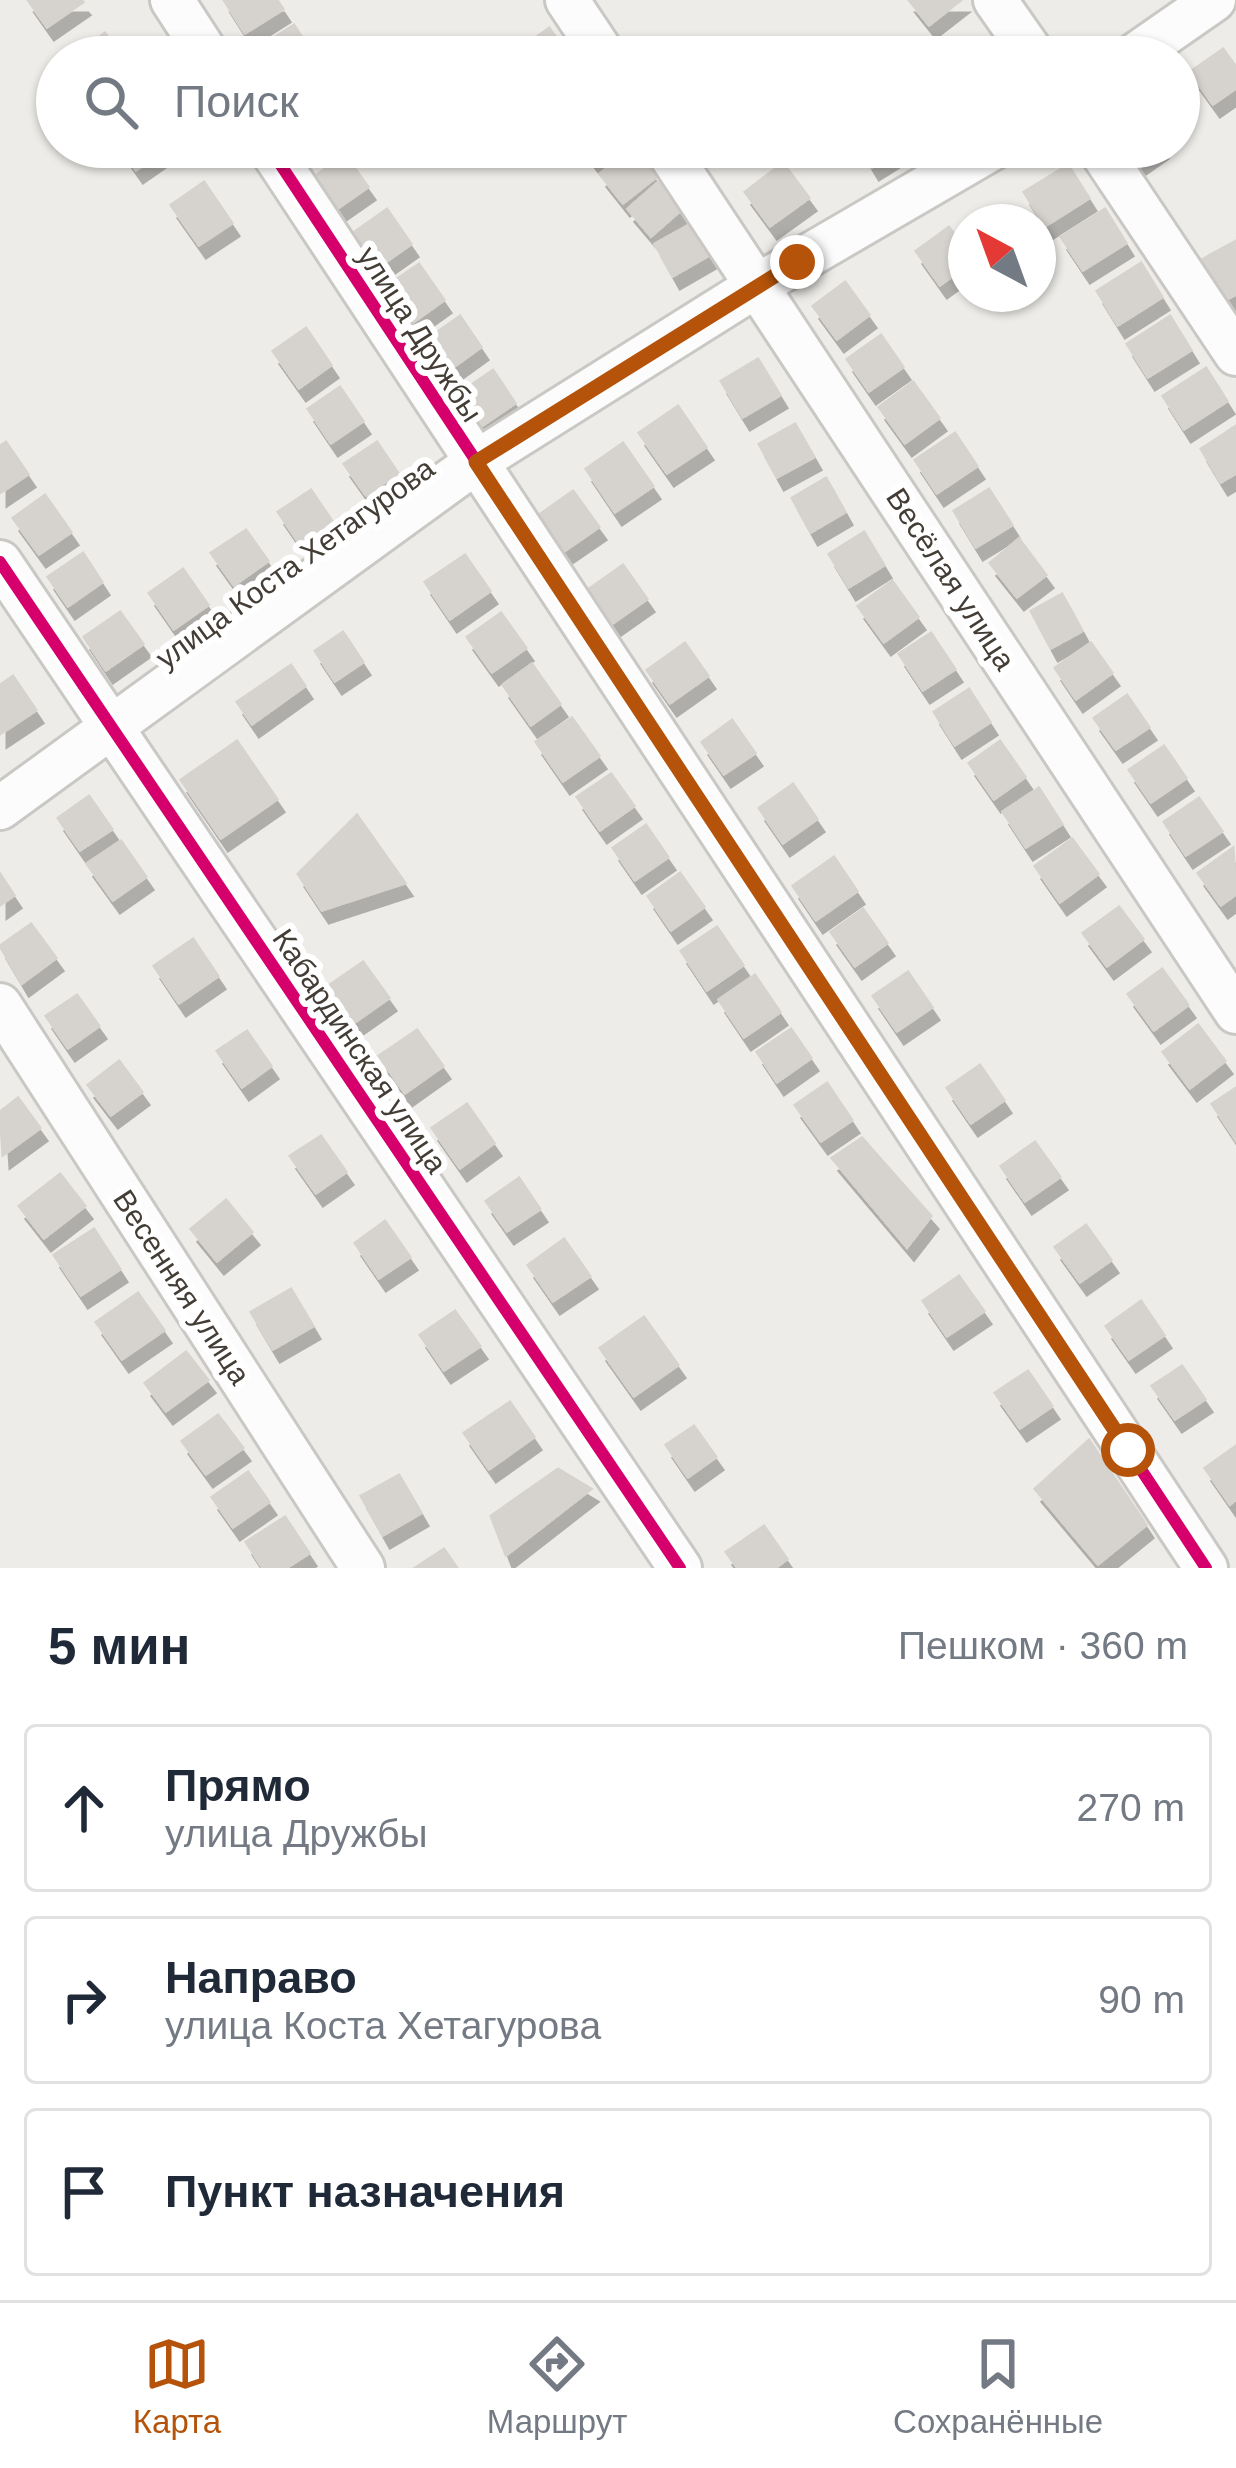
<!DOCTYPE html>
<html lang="ru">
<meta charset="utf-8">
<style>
:root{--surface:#fff;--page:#f6f6f7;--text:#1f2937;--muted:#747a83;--line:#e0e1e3;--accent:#b45309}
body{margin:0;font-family:Helvetica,sans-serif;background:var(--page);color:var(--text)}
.compass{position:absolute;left:948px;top:204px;width:108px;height:108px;border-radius:50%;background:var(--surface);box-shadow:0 3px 9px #0004;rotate:319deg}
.stop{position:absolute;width:36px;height:36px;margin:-27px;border:9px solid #b45309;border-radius:50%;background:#fff}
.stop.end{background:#b45309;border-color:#fff;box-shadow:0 3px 12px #0008}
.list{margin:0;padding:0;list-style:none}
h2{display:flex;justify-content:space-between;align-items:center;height:156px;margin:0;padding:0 48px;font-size:51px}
h2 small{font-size:39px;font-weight:400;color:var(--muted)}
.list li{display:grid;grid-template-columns:78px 1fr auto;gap:36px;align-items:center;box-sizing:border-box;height:168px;margin:0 24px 24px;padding:0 24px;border:3px solid var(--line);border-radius:12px}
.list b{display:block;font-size:45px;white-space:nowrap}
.list p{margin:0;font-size:39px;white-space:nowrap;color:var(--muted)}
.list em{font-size:39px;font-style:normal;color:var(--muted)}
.icon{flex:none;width:66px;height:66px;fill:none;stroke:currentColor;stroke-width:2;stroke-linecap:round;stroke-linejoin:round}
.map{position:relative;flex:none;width:1236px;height:1568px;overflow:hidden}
.search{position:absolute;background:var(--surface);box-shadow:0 3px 9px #0004;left:36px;right:36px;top:36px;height:132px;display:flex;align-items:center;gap:30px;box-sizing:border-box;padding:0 42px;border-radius:66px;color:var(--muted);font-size:45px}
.sheet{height:732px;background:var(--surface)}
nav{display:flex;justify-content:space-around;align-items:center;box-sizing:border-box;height:168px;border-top:3px solid var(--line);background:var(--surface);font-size:33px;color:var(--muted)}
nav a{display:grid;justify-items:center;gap:6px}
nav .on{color:var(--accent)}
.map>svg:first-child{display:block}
.building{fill:#d6d3cf;stroke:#d6d3ce;stroke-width:3;filter:url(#shadow)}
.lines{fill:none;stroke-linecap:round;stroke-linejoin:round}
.minor-casing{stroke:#cac8c4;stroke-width:48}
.minor{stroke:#fcfcfc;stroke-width:42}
.cycleway-casing{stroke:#fff;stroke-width:20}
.cycleway{stroke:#d6006c;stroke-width:12}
.route{stroke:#b45309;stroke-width:15}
.labels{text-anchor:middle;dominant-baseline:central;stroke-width:12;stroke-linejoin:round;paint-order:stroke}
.street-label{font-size:30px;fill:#433d36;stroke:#fff}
</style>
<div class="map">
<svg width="1236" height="1568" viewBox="0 0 1236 1568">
<defs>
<filter id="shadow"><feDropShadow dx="7" dy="13" stdDeviation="0" flood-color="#0004"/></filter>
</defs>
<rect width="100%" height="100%" fill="#eeece8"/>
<!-- building -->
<g class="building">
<polygon points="28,0 81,0 83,2 47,27"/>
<polygon points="224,0 277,0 283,9 245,33"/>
<polygon points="909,0 961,0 929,25"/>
<polygon points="294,25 315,57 260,57 255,50"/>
<polygon points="549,28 570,57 519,57 516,52"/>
<polygon points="105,33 121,57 71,57"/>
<polygon points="1223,49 1236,67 1236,88 1213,104 1190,72"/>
<polygon points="120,147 169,147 136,170"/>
<polygon points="582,147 622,147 597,166"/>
<polygon points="860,147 904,147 872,167"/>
<polygon points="1129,147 1159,147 1139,161"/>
<polygon points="632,148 656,177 623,203 600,174"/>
<polygon points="345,155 368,187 335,210 312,178"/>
<polygon points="783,163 809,198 770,226 745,192"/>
<polygon points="1068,165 1089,198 1045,226 1024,192"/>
<polygon points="660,181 683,208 651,236 628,209"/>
<polygon points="204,182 232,223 199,245 171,205"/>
<polygon points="387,209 411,244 377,268 353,233"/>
<polygon points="1105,209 1126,243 1083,270 1061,237"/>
<polygon points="693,223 711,254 673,276 655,244"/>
<polygon points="949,227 966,251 966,266 940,285 916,251"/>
<polygon points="1236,241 1236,294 1225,300 1203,259"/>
<polygon points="1141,263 1162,297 1118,325 1097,291"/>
<polygon points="419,264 444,300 412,323 387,286"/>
<polygon points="845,282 869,315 837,339 813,306"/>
<polygon points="460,316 481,347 445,373 423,342"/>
<polygon points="1170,316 1191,350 1148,377 1127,344"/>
<polygon points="306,328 331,365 299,388 273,351"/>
<polygon points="881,335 903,367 869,391 847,359"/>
<polygon points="758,359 780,395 743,417 721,381"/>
<polygon points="1206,368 1227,401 1184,429 1163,396"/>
<polygon points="493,370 515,403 480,427 457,395"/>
<polygon points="913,382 939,418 905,443 879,407"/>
<polygon points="340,387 363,421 331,443 308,409"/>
<polygon points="678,406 706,447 667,473 639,433"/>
<polygon points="795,424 814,457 777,477 759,444"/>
<polygon points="1236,426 1236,473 1221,482 1201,449"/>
<polygon points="955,433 977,466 937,493 915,460"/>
<polygon points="6,442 28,474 0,493 0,446"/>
<polygon points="377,442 398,473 366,495 344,464"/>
<polygon points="623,443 653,486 615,512 586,469"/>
<polygon points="826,478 845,512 811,532 792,498"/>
<polygon points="989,489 1012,525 976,547 954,511"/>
<polygon points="311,490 332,521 300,544 278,512"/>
<polygon points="573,491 599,527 564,551 539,515"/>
<polygon points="45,495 71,532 39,554 13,518"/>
<polygon points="246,530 268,561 234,585 211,553"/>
<polygon points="864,532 884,565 849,587 829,554"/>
<polygon points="1019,539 1046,575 1017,597 990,563"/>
<polygon points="83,553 102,582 68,606 48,577"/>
<polygon points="465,555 490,591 450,619 425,582"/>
<polygon points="623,565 647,599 610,625 586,591"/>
<polygon points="183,569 208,605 174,629 149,593"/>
<polygon points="892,581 918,617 884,642 858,606"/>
<polygon points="1062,594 1082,631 1051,648 1031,611"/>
<polygon points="120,612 143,644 106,670 84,637"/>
<polygon points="501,613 526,648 492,672 467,637"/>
<polygon points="343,632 363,662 335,681 315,651"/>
<polygon points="931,633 955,669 923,690 899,654"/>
<polygon points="685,643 708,676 670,703 647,670"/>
<polygon points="1091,643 1112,673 1076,699 1055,668"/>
<polygon points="532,664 560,704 531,725 503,685"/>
<polygon points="291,665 305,686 252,724 237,702"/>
<polygon points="13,676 36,710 0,734 0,685"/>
<polygon points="969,689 990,722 955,745 934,712"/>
<polygon points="1127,695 1149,727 1116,749 1094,718"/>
<polygon points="572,718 599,756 563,781 536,742"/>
<polygon points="732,720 755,753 724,774 702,742"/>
<polygon points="237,741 277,799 221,838 181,780"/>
<polygon points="1000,741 1025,777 994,799 969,763"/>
<polygon points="1164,746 1186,778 1151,802 1129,770"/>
<polygon points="611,774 634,806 600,830 577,797"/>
<polygon points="793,784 817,819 783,843 759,808"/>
<polygon points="1039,788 1062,824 1026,847 1003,812"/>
<polygon points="89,796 112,829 80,850 58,818"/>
<polygon points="1199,798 1222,831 1186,855 1164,822"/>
<polygon points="357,815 405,883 322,910 298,874"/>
<polygon points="646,825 668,857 635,880 613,848"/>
<polygon points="1072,839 1098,874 1060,902 1035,866"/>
<polygon points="121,841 146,877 113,900 87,864"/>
<polygon points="1233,848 1236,894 1221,905 1198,873"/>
<polygon points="834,857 857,891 816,920 793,886"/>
<polygon points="680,873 704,907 671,930 648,896"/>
<polygon points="0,874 14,895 0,905"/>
<polygon points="1119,907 1143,939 1107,966 1083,933"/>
<polygon points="863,909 887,943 855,966 831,932"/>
<polygon points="31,924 56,958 22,983 0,946"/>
<polygon points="717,927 743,965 707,990 681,951"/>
<polygon points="193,939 218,976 179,1003 154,966"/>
<polygon points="363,962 389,998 352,1024 327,987"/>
<polygon points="1162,969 1188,1005 1154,1030 1128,994"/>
<polygon points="908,972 932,1007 897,1031 873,996"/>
<polygon points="755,975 780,1012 744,1037 719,1000"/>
<polygon points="77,995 99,1026 68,1048 46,1016"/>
<polygon points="1198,1025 1225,1061 1190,1088 1163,1052"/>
<polygon points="791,1029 811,1058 777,1082 757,1052"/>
<polygon points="417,1030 443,1066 405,1093 379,1056"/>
<polygon points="247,1031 271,1066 242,1087 217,1051"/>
<polygon points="119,1061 142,1092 111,1115 88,1085"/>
<polygon points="980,1065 1004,1100 971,1123 947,1088"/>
<polygon points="827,1083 852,1120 821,1141 795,1105"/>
<polygon points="1236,1088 1236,1140 1212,1104"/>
<polygon points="18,1098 40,1128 3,1155 0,1112"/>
<polygon points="467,1104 494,1143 460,1168 432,1128"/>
<polygon points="321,1136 346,1172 316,1193 290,1156"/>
<polygon points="862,1138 931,1216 907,1247 832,1158"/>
<polygon points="1035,1142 1060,1177 1025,1201 1001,1166"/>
<polygon points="60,1174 85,1206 44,1238 19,1206"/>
<polygon points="519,1178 540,1209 507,1231 486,1201"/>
<polygon points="226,1200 252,1232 217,1261 191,1229"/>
<polygon points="385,1221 410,1257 379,1278 355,1243"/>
<polygon points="1086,1225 1111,1260 1080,1282 1055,1247"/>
<polygon points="94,1229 120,1269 81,1295 54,1255"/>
<polygon points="564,1239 590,1276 553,1301 528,1265"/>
<polygon points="959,1276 984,1311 947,1336 923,1301"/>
<polygon points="291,1289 313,1326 273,1349 251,1312"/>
<polygon points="138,1293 164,1330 122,1359 96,1322"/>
<polygon points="1141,1301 1164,1335 1129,1359 1106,1326"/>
<polygon points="455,1311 480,1346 444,1370 420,1335"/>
<polygon points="644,1317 678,1365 634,1396 600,1348"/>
<polygon points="186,1352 208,1380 166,1411 145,1383"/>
<polygon points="1182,1366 1205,1399 1175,1419 1152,1386"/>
<polygon points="1028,1371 1052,1406 1020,1428 995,1393"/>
<polygon points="510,1402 534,1437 489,1469 464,1433"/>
<polygon points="218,1415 243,1448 206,1474 182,1441"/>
<polygon points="694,1426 716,1457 688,1477 666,1445"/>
<polygon points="1089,1440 1146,1525 1098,1564 1035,1489"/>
<polygon points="1236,1446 1236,1499 1230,1504 1205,1468"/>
<polygon points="558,1469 591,1489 506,1555 491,1516"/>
<polygon points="248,1472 269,1502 233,1527 212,1497"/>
<polygon points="399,1475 421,1513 383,1535 361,1496"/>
<polygon points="285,1517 309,1553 286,1568 263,1568 246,1542"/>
<polygon points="764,1526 787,1559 775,1568 738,1568 726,1552"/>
<polygon points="444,1549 457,1568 415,1568"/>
</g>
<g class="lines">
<defs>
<g id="minor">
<polyline points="172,0 209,57"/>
<polyline points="567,0 605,57"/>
<polyline points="995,0 1035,57"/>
<polyline points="1132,57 1214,0"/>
<polyline points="269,147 1206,1568"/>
<polyline points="665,147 1236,1012"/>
<polyline points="1098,147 1236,354"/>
<polyline points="0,562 680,1568"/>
<polyline points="0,808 476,462 758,285 995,147"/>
<polyline points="0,1005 363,1568"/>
</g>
</defs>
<!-- minor casing -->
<use href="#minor" class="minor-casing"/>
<!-- minor -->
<use href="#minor" class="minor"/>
<defs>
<g id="cycleway">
<polyline points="269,147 1206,1568"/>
<polyline points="0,562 680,1568"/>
</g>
</defs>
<!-- cycleway casing -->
<use href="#cycleway" class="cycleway-casing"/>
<!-- cycleway -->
<use href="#cycleway" class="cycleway"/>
</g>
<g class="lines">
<!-- route -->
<polyline class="route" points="797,262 476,462 1128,1450"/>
</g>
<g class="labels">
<!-- street labels -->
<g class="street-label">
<text transform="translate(420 334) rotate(57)">улица Дружбы</text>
<text transform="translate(295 563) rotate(-36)">улица Коста Хетагурова</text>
<text transform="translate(951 579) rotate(57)">Весёлая улица</text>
<text transform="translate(360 1051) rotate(56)">Кабардинская улица</text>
<text transform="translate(182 1287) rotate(57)">Весенняя улица</text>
</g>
</g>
</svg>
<svg class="compass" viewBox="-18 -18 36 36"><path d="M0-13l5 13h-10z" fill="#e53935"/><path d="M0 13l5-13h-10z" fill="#747a83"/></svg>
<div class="stop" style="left:1128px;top:1450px"></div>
<div class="stop end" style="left:797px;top:262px"></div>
<div class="search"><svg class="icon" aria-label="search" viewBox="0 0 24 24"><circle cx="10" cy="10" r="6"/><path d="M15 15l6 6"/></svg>Поиск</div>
</div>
<section class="sheet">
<h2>5 мин<small>Пешком · 360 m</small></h2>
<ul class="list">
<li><svg class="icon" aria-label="ahead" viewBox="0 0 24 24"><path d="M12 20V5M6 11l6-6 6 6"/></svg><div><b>Прямо</b><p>улица Дружбы</p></div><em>270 m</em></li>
<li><svg class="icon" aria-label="right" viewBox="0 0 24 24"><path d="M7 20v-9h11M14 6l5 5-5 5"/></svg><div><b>Направо</b><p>улица Коста Хетагурова</p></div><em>90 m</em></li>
<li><svg class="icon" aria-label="arrive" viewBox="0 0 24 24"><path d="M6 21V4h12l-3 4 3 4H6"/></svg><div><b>Пункт назначения</b></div></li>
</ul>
</section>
<nav>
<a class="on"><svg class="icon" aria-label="map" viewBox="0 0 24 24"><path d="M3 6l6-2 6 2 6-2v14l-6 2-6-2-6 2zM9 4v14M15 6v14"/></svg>Карта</a>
<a><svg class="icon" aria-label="directions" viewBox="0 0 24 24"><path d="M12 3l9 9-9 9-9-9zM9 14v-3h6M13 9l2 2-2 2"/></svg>Маршрут</a>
<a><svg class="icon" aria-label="saved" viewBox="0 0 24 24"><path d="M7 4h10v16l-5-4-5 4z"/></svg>Сохранённые</a>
</nav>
